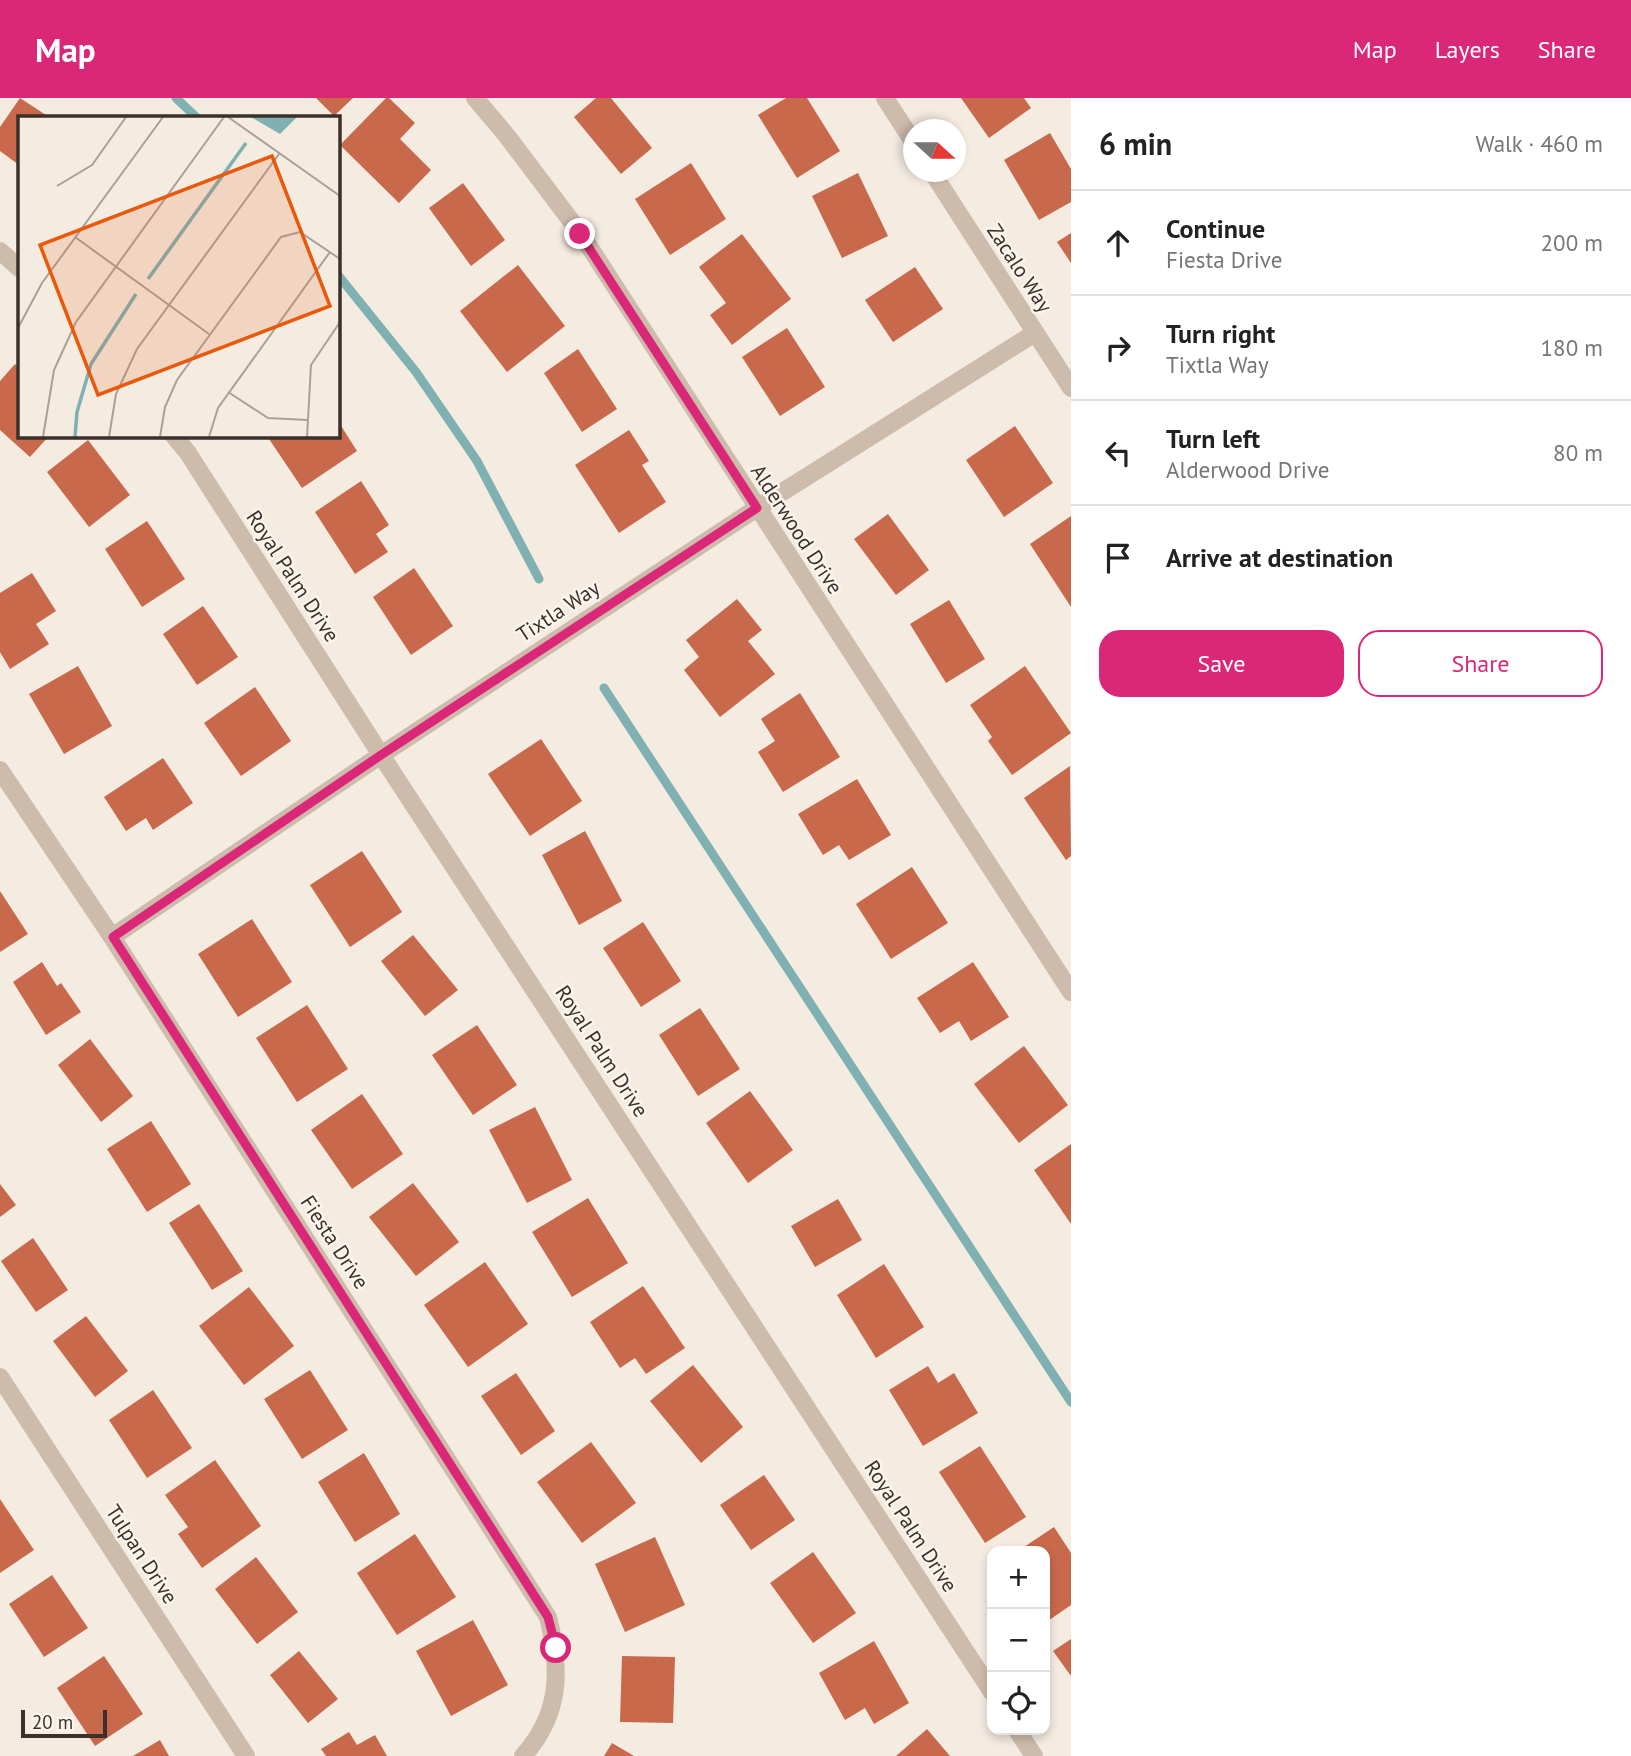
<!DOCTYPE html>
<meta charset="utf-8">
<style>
:root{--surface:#fff;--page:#f6f6f6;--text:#222;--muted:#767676;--line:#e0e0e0;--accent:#db2777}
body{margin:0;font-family:"PT Sans",sans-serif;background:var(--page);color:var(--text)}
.controls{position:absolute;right:21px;bottom:21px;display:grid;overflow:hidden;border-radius:14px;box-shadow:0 4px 10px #0003}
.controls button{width:63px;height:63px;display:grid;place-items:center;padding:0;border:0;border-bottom:2px solid var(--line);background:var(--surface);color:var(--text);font:35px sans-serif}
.compass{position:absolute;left:903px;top:21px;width:63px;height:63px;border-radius:50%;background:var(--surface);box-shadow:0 4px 10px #0003;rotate:111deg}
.scale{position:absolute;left:21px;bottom:18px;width:86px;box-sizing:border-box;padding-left:7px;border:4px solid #3b302b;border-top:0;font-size:19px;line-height:24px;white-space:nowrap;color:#3b302b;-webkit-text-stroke:5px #fbf5ee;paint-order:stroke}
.stop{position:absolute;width:21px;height:21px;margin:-16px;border:5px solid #db2777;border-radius:50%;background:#fff}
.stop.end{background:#db2777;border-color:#fff;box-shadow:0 2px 7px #0008}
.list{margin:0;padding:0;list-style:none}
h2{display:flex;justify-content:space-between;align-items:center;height:91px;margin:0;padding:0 28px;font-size:30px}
h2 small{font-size:23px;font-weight:400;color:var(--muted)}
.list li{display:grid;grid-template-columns:46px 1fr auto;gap:21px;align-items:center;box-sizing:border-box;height:105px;padding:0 28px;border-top:2px solid var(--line)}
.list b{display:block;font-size:26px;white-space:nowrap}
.list p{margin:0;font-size:23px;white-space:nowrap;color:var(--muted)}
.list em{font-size:23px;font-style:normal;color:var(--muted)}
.actions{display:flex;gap:14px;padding:21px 28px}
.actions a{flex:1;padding:16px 0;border:2px solid var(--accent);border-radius:21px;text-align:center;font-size:24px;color:var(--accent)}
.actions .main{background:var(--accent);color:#fff}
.icon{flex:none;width:38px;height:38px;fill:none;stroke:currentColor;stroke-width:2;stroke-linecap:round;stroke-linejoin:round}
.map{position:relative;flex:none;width:1071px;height:1658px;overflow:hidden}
header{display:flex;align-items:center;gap:42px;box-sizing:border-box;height:98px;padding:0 35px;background:var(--accent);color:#fff}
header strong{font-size:33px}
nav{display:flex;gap:38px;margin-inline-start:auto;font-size:24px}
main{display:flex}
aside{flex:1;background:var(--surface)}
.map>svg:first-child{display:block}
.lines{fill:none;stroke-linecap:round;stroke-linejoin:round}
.stream{stroke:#7fb0b2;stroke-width:9}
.building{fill:#c8694b}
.minor{stroke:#cdbbac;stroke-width:18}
.tertiary{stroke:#cdbbac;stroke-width:18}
.route{stroke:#db2777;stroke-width:9}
.labels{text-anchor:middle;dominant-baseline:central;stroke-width:5;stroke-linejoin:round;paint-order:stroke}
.street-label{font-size:21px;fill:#3b302b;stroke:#fbf5ee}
.inset-river{fill:none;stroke:#7fb0b2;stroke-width:3.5}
.inset-road{fill:none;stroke:#aaa098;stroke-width:2}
.view{fill:#e8590c;fill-opacity:0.15;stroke:#e8590c;stroke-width:3.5}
.inset-edge{fill:none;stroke:#3b302b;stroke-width:3.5}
</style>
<header>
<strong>Map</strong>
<nav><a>Map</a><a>Layers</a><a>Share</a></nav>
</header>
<main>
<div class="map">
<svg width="1071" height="1658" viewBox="0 0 1071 1658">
<rect width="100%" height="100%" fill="#f4ebe1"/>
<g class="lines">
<!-- stream -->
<g class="stream">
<polyline points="176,0 196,19"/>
<polyline points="338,177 416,274 477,363 539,481"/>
<polyline points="604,590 1071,1304"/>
</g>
</g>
<!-- building -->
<g class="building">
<polygon points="20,0 49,19 19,19 19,67 0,53 0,29"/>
<polygon points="316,0 353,0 334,18"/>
<polygon points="386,0 389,0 415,25 400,41 431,72 399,105 340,47"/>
<polygon points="596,0 611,0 652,50 621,76 574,19"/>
<polygon points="786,0 807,0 840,53 797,80 758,17"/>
<polygon points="961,0 1024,0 1031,10 989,40"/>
<polygon points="1050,35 1071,71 1071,104 1039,122 1004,62"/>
<polygon points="691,65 726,121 670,157 635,101"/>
<polygon points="858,75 888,138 842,160 812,98"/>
<polygon points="463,85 505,142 471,168 429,110"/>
<polygon points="1071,135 1071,165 1057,144"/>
<polygon points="742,136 791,201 732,247 710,217 726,205 699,169"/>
<polygon points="518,167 565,228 507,274 460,213"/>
<polygon points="915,169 943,211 893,244 865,202"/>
<polygon points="787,230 825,289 780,318 742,259"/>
<polygon points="578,251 617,311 582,334 544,275"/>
<polygon points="15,266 19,269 19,338 49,338 30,359 0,332 0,283"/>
<polygon points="338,323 357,353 302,390 267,338 338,338"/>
<polygon points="1015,328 1053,385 1004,419 966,362"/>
<polygon points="629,332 649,363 642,367 666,404 619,435 575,367"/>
<polygon points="88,342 130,397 89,429 47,374"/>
<polygon points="361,383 389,427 376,436 388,454 355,476 315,414"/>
<polygon points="888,416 929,472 896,497 854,441"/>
<polygon points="1071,418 1071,509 1030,446"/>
<polygon points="147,423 185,481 142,509 105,451"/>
<polygon points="414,470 453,528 411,557 373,499"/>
<polygon points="32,475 56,513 36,526 49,546 10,571 0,554 0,495"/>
<polygon points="737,501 762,532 748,543 775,576 720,619 684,572 699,559 686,542"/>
<polygon points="949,502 985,561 946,585 910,526"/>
<polygon points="203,508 238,559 197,587 163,536"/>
<polygon points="78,568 112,628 64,656 29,596"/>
<polygon points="1025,568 1071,635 1012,677 988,643 992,639 970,607"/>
<polygon points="255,589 291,643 241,678 204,625"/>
<polygon points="800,595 840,659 783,694 758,654 775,643 761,621"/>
<polygon points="541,641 582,703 530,738 488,676"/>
<polygon points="163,660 193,705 153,732 146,720 126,733 104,699"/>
<polygon points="1070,668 1071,758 1066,762 1024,700"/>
<polygon points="857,681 891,737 849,762 839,747 823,757 798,716"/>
<polygon points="585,733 622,803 579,827 542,757"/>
<polygon points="362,753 402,814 350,849 310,787"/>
<polygon points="912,769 948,825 891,861 856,806"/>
<polygon points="0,793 28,836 0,854"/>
<polygon points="252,821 292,884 238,919 198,856"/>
<polygon points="643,824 681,883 641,909 603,850"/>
<polygon points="413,837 458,892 425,918 381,863"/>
<polygon points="42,864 57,888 61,885 81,914 46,937 13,884"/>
<polygon points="973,864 1009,919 971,943 959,923 940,935 917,900"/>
<polygon points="307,907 348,971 297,1004 256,940"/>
<polygon points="700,910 740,971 698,998 659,937"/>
<polygon points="477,927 517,987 473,1017 432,957"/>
<polygon points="90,941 133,998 101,1024 58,967"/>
<polygon points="1024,948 1068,1007 1019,1045 974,986"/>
<polygon points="750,993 793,1052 748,1085 706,1025"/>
<polygon points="362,996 403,1056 352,1091 311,1032"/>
<polygon points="535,1009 572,1082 527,1105 489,1032"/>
<polygon points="151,1023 191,1086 147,1114 107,1051"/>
<polygon points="1071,1046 1071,1126 1034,1072"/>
<polygon points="413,1085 459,1144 416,1178 369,1119"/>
<polygon points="0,1086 16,1107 0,1119"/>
<polygon points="588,1100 628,1165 572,1199 532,1134"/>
<polygon points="838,1101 862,1142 815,1169 791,1128"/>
<polygon points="199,1106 243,1173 212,1192 169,1125"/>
<polygon points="33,1140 68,1192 36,1214 1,1163"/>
<polygon points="485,1164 528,1226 468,1269 424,1207"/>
<polygon points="884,1166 924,1229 876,1260 837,1197"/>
<polygon points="643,1188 685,1250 646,1276 635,1260 620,1270 590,1224"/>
<polygon points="249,1189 294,1248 244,1287 199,1228"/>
<polygon points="86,1218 128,1273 95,1299 53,1243"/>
<polygon points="693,1267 743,1329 701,1365 650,1303"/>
<polygon points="928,1268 938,1285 954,1275 978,1315 923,1348 889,1292"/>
<polygon points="310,1272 348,1332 302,1361 264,1301"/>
<polygon points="516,1275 555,1333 521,1357 481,1298"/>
<polygon points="153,1292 192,1350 147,1380 109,1322"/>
<polygon points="591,1344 636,1405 582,1445 537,1384"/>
<polygon points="980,1348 1026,1419 985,1445 939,1374"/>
<polygon points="364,1355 400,1416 355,1444 318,1384"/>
<polygon points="215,1362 261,1428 202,1470 178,1436 188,1429 165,1397"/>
<polygon points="764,1377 795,1422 751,1452 720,1407"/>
<polygon points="0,1401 34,1452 0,1475"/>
<polygon points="1054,1429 1071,1455 1071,1507 1045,1525 1045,1453 1018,1453"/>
<polygon points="415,1436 456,1499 397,1537 357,1475"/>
<polygon points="655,1439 685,1507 625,1534 595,1466"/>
<polygon points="813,1454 856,1515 813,1545 770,1485"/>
<polygon points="256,1459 298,1514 257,1546 215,1491"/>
<polygon points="52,1477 88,1530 44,1559 9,1506"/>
<polygon points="473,1522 508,1587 451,1618 416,1553"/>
<polygon points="1071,1541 1071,1578 1053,1553"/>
<polygon points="874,1543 909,1605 874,1626 865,1610 845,1622 819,1575"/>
<polygon points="299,1553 338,1601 308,1625 270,1577"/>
<polygon points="104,1558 143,1616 95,1648 57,1590"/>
<polygon points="622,1558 675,1559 673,1625 620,1624"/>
<polygon points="927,1631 950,1658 896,1658"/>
<polygon points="349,1634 357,1647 375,1637 387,1658 326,1658 321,1651"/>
<polygon points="160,1642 169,1658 133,1658"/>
<polygon points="612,1645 634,1658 604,1658"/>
</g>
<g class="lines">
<!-- minor -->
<g class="minor">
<polyline points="475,0 507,38 581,136 1071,894"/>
<polyline points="885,0 914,45"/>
<polyline points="932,74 1071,290"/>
<path d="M 0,672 L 112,839 L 548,1519 C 561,1571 561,1616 523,1658"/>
<polyline points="112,839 381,657 757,410 1035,235"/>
<polyline points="0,1279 246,1658"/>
</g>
<!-- tertiary -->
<g class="tertiary">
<polyline points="0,153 19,170"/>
<polyline points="174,338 188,355 381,657 992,1594"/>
<polyline points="1017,1632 1034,1658"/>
</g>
</g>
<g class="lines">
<!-- route -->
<polyline class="route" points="556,1550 548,1519 113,839 381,657 757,410 580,136"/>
</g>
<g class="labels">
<!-- street labels -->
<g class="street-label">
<text transform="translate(1020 170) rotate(57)">Zacalo Way</text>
<text transform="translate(797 431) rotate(57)">Alderwood Drive</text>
<text transform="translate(293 478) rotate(57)">Royal Palm Drive</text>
<text transform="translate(558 513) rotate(-33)">Tixtla Way</text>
<text transform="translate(602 953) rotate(57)">Royal Palm Drive</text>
<text transform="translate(335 1144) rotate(57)">Fiesta Drive</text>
<text transform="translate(911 1428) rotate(57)">Royal Palm Drive</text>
<text transform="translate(142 1456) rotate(57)">Tulpan Drive</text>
</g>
</g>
<!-- overview -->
<g transform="translate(18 18)">
<rect width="322" height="322" fill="#f4ebe1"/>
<path d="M 233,1 L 279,1 L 262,18 Z" fill="#7fb0b2"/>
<path class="inset-river" d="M 130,163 L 228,27M 57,321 L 59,296 L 73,248 L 118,178"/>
<path class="inset-road" d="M 210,1 L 322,80M 39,70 L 74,49 L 108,1M 57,121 L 191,218M 0,212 L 24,167 L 145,1M 210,276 L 250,302 L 289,304M 25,321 L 36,254 L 58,206 L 206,1M 91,321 L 98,278 L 119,233 L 261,38M 142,321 L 147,291 L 159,264 L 263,121 L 282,116 L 322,143M 191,321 L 200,292 L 312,136M 289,321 L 293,249 L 322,206"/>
<path class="view" d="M 254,40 L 312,190 L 80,279 L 22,129 Z"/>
<rect width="322" height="322" class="inset-edge"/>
</g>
</svg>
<div class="controls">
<button>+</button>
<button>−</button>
<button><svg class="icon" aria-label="locate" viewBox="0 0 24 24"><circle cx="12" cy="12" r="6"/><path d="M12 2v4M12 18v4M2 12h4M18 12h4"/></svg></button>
</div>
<svg class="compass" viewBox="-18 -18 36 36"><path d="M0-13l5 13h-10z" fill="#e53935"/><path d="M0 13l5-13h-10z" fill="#767676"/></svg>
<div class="scale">20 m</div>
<div class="stop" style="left:556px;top:1550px"></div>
<div class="stop end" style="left:580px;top:136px"></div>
</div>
<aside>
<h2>6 min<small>Walk · 460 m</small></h2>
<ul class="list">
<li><svg class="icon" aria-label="ahead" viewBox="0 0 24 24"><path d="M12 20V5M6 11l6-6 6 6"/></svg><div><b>Continue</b><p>Fiesta Drive</p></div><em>200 m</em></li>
<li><svg class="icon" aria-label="right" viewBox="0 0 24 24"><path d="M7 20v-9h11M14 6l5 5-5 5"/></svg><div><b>Turn right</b><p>Tixtla Way</p></div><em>180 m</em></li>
<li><svg class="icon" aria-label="left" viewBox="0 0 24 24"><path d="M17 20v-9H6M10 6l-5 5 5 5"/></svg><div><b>Turn left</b><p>Alderwood Drive</p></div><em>80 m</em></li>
<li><svg class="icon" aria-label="arrive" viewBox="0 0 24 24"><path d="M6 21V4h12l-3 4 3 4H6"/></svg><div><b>Arrive at destination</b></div></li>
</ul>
<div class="actions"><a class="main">Save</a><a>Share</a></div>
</aside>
</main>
